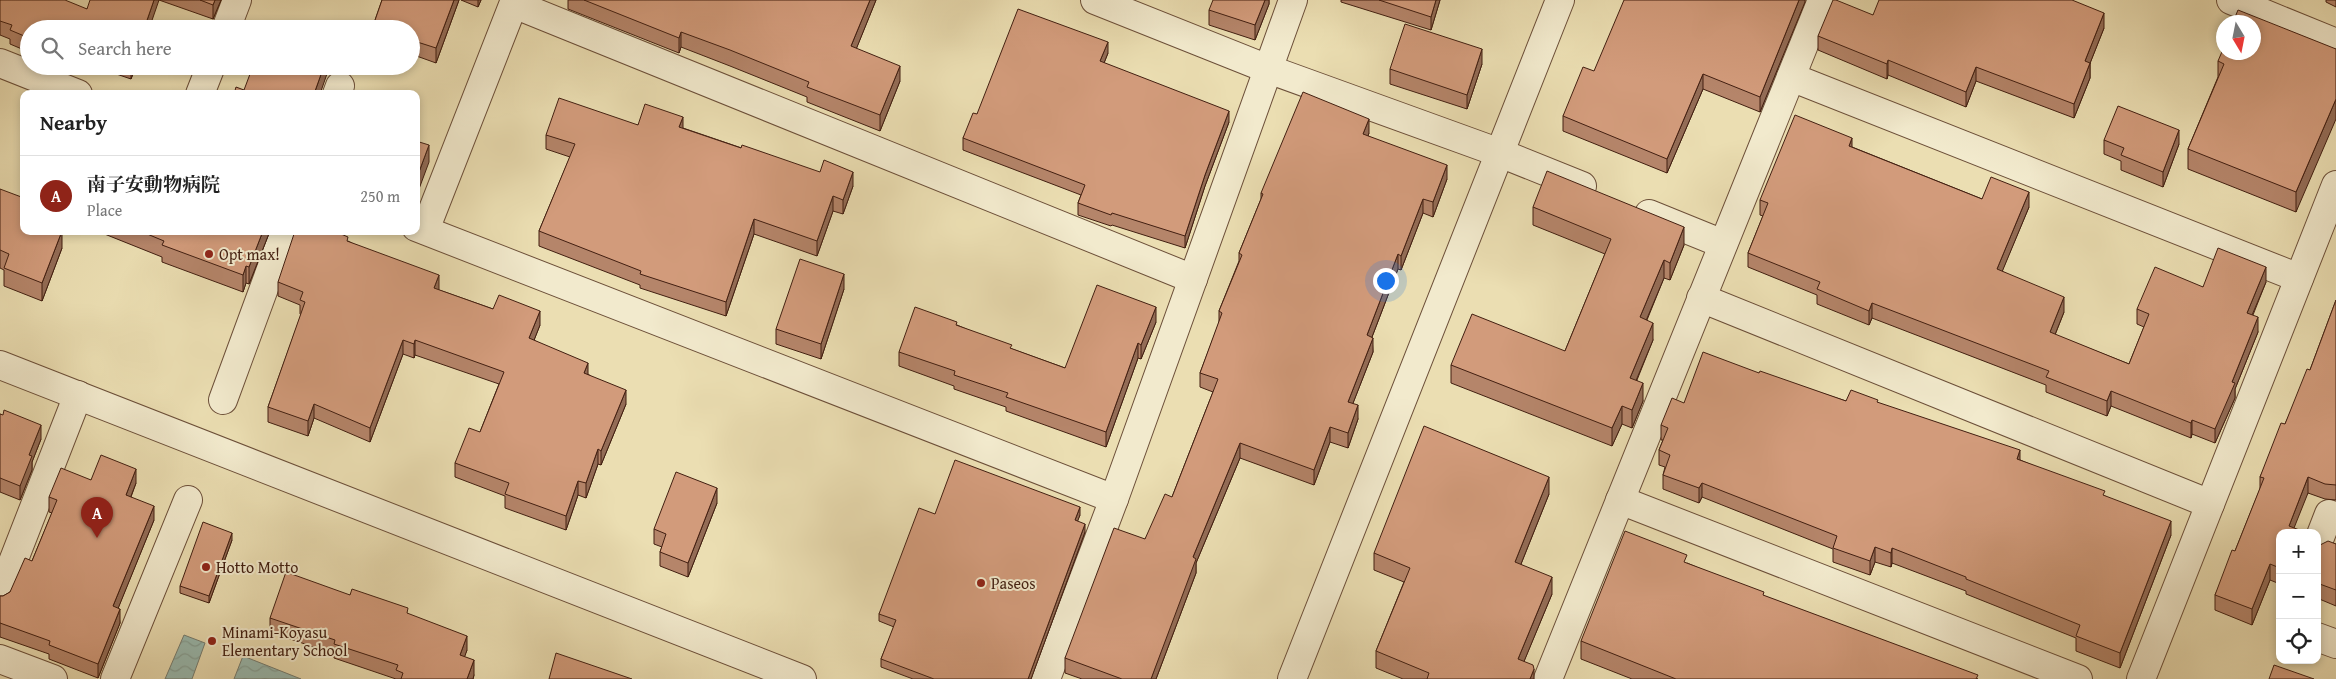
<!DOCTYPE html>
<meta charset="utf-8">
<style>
:root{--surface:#fff;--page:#f6f6f6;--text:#222;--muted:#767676;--line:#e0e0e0;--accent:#8f2418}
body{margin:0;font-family:"Gentium Book Plus","Noto Serif JP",serif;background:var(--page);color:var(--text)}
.controls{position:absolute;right:15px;bottom:15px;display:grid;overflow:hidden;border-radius:10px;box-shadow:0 2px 8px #0003}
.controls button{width:45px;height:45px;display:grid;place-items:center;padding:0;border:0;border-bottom:1px solid var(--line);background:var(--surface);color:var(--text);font:25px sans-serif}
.compass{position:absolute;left:2216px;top:15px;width:45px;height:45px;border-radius:50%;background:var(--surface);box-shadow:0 2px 8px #0003;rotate:170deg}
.you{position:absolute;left:1385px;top:280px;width:18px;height:18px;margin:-12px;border:4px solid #fff;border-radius:50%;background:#1a73e8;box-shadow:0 0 0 8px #1a73e833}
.badge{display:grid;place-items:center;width:32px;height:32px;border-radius:50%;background:var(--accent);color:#fff;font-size:16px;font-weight:700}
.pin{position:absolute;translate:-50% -41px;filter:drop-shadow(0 1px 2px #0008)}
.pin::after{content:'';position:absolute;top:26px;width:18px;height:15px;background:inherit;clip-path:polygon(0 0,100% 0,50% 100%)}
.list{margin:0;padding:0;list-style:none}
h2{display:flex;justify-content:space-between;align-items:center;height:65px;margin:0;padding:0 20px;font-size:21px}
h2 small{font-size:16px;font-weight:400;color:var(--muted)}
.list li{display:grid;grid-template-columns:32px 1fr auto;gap:15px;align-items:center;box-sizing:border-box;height:80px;padding:0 20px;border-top:1px solid var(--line)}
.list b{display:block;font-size:19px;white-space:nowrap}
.list p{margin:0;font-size:16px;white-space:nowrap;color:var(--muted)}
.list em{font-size:16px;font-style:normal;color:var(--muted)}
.icon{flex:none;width:28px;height:28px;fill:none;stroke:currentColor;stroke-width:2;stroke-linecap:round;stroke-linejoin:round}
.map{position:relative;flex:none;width:2336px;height:679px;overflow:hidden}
.search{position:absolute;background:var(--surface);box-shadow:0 2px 8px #0003;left:20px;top:20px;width:400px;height:55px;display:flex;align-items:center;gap:12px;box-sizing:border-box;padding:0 18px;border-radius:28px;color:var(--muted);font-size:19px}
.panel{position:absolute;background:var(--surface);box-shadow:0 2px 8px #0003;left:20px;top:90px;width:400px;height:145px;border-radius:10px}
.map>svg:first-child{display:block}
.water{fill:url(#water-waves);stroke:#767d71}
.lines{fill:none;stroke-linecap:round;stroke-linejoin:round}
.minor-casing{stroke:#6c4f39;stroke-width:30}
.minor{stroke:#f2eacd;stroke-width:28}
.wall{fill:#b5856a;stroke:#421f11}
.shaded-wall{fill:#936c56;stroke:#421f11}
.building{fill:#d29b7b;stroke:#421f11}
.poi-dot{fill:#8f2418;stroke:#f2eacd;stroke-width:2}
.labels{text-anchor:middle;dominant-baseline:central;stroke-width:4;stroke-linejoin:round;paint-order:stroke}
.poi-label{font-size:16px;fill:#421f11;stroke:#f2eacd;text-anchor:start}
</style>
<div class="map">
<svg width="2336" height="679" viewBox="0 0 2336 679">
<defs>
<pattern id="water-waves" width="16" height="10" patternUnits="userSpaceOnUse" patternTransform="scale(1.25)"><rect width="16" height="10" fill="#99bbb1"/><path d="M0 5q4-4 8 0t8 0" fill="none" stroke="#85a097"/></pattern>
</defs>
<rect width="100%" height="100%" fill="#ebdeb2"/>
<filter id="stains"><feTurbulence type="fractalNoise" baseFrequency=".004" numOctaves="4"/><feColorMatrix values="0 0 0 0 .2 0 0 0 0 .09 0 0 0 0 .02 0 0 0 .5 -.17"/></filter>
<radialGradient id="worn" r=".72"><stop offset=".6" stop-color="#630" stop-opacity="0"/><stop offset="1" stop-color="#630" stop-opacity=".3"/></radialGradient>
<!-- water -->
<g class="water">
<polygon points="184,635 205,643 192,679 165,679"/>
<polygon points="243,656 301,679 234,679"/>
</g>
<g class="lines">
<defs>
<g id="minor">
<polyline points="1095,0 1268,69 1500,153 1582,186"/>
<polyline points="2231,0 2336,43"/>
<polyline points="514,4 1193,279"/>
<polyline points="226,29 237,0"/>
<polyline points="0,63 78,94"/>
<polyline points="1791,77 2299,278"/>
<polyline points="200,94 211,66"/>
<polyline points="337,94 340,86"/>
<polyline points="1649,214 1723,244"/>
<polyline points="416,227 1114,499"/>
<polyline points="425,230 515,0"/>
<polyline points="1701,298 2210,504"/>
<polyline points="0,365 802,679"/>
<polyline points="223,400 285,231"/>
<polyline points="1620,500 2078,679"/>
<polyline points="2317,545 2329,514 2336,517"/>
<polyline points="0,595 78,395"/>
<polyline points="2317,637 2336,644"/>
<polyline points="0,659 53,679"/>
<polyline points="115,679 188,500"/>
<polyline points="1046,679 1114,499 1293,0"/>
<polyline points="1292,679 1560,0"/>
<polyline points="1548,679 1822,0"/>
<polyline points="2141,679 2336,185"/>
</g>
</defs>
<!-- minor casing -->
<use href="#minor" class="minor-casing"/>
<!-- minor -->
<use href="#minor" class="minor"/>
</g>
<!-- wall -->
<g class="wall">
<polygon points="0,0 87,9 159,0 29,29 29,52 10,44 10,39 0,35"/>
<polygon points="159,0 221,0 213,19"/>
<polygon points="382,0 459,0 436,63 411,54 411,29 373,29 373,26"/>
<polygon points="461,0 481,0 478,7"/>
<polygon points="568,0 876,0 856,49 900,81 880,131 807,102 807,97 730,66 681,47 679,53 568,9"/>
<polygon points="1269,0 1269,4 1255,40 1209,25 1209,10"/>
<polygon points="1341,0 1440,0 1431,30 1341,2"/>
<polygon points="1805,0 1760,112 1703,89 1667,173 1563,131 1563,116 1594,71"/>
<polygon points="2326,0 2336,0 2336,7 2326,2"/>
<polygon points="1873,15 2104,28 2090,63 2090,78 2074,118 1976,81 1966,107 1888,75 1887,79 1818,50 1818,36"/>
<polygon points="2336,49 2296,212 2188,169 2188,149 2218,77 2218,61"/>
<polygon points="1108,53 1104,63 1229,122 1205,186 1185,248 1112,225 1111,226 1078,215 1078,203 1081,195 963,150 963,138 977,114"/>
<polygon points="1482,64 1467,109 1390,84 1390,69"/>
<polygon points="93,66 136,66 131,79"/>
<polygon points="638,125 683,128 853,186 843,214 833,211 817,256 754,234 726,316 640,288 640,285 539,246 539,231 570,157 546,149 546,135"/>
<polygon points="1369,133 1368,136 1447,179 1433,217 1423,213 1401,270 1398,269 1372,337 1373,352 1353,403 1358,419 1348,448 1330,442 1314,485 1240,458 1196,563 1196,573 1156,679 1082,679 1065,673 1065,658 1145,539 1172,497 1213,392 1200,387 1200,373 1219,323 1219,311 1239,261 1239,253 1261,199 1261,193"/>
<polygon points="2104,140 2179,144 2163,187 2121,170 2121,161 2104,154"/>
<polygon points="1852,147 1982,199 2029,207 2002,271 2064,312 2055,335 2129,364 2144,327 2137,324 2137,309 2203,287 2266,282 2253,315 2258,332 2235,389 2235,398 2215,443 2192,434 2191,438 2111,406 2107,416 2046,392 2046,385 1872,318 1869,325 1817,304 1817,295 1748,267 1748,253 1763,216 1760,215 1760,200"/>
<polygon points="0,189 24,231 62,248 42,301 4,286 4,270 0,268"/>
<polygon points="1533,207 1684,245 1670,280 1664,278 1647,320 1653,340 1637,380 1643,401 1632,428 1622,424 1612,446 1451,383 1451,365 1565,351 1605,254 1533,225"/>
<polygon points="97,231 270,231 249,284 246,283 243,292 162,262 162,257"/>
<polygon points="348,241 439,290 493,309 540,325 534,340 588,374 626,404 601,465 598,464 586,498 578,495 566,530 505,508 505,496 455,477 455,463 480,432 499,384 415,355 414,358 403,354 370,442 314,418 308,436 268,422 268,407 301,315 300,314 300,305 278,296 278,282"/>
<polygon points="844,289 821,359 776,344 776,329"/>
<polygon points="2336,300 2336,500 2325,499 2308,493 2280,533 2280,584 2270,580 2252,625 2215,610 2215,595 2235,551 2260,489 2260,477 2285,424 2310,370"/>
<polygon points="1156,322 1141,359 1138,358 1106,447 1006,411 1006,407 954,389 954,386 899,366 899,352 957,325 1012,349 1065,368"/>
<polygon points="1759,373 1846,401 1878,403 2020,460 2105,496 2171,535 2120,668 2076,651 2076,638 1966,594 1966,591 1892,563 1891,567 1875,562 1870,575 1833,562 1833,549 1702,497 1699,503 1663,489 1663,475 1665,467 1659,465 1659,450 1663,440 1661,440 1661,425 1684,403"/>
<polygon points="0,414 41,439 32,462 32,470 20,500 0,492"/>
<polygon points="91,480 136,483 131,497 154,520 118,608 120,623 98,678 49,659 49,654 0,637 0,596 3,596 10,592 32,561 52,513 49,512 49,497"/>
<polygon points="1549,494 1521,564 1552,594 1524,661 1534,679 1403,679 1376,668 1376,651 1404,582 1374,570 1374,553"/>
<polygon points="717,503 688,577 660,566 660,552 662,547 654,544 654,529"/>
<polygon points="935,514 1080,515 1077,521 1085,532 1031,679 913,679 881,667 881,659 894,627 879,621 879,614"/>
<polygon points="232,540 209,603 180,593 180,586"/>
<polygon points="2336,544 2336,606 2317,598 2317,545"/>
<polygon points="1687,563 1764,596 1978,679 1632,679 1581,659 1581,641"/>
<polygon points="350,595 408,614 467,650 464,657 474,675 473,679 396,679 334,658 334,654 270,632 270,618"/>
</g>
<!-- shaded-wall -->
<g class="shaded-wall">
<polygon points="154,0 159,0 149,29 144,29"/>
<polygon points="215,0 221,0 213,19 213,5"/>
<polygon points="454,0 459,0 436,63 436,48"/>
<polygon points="478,0 481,0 478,7"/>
<polygon points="870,0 876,0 851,62 851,46"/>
<polygon points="1265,0 1269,0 1269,4 1255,40 1255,25"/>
<polygon points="1436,0 1440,0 1431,30 1431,17"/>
<polygon points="1799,0 1805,0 1805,2 1760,112 1760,97"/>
<polygon points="2104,13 2104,28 2085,76 2085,61"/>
<polygon points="681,32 681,47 679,53 679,38"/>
<polygon points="1108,42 1108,53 1100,73 1100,61"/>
<polygon points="1482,49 1482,64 1467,109 1467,95"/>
<polygon points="1888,60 1888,75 1887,79 1887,64"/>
<polygon points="2090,63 2090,78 2074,118 2074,104"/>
<polygon points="131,66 136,66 131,79"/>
<polygon points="324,66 329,66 329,68 320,94 314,94"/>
<polygon points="900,66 900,81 880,131 880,115"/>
<polygon points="1976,67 1976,81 1966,107 1966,92"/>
<polygon points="1703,74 1703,89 1667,173 1667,159"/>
<polygon points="2336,99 2336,119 2296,212 2296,192"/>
<polygon points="1229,111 1229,122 1205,186 1185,248 1185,236 1205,175"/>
<polygon points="683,117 683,131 679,127"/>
<polygon points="1369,119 1369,133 1363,148 1363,134"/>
<polygon points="2179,130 2179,144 2163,187 2163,172"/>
<polygon points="1852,138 1852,152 1849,146"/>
<polygon points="429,145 429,162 416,197 416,180"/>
<polygon points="1447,165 1447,179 1433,217 1433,202"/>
<polygon points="853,172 853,186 843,214 843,200"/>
<polygon points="2029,192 2029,207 1997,284 1997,269"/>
<polygon points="833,196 833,211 817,256 817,241"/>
<polygon points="1423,199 1423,213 1401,270 1401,256"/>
<polygon points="754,219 754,234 726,316 726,302"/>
<polygon points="1684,227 1684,245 1670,280 1670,263"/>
<polygon points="62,231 62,248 42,301 42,283"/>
<polygon points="263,231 270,231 249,284 249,267"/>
<polygon points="1398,254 1398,269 1367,350 1367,335"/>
<polygon points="1664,260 1664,278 1640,335 1640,317"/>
<polygon points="246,266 246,283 243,292 243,275"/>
<polygon points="2266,267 2266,282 2247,327 2247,313"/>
<polygon points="844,274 844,289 821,359 821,344"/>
<polygon points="439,275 439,289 434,302 434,288"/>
<polygon points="2064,297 2064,312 2050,347 2050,332"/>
<polygon points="1872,303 1872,318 1869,325 1869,311"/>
<polygon points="1156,307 1156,322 1141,359 1141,345"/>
<polygon points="540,311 540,325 529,353 529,338"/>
<polygon points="2258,317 2258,332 2235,389 2235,398 2215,443 2215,429 2232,382"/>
<polygon points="1653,323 1653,340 1630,395 1630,378"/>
<polygon points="1373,338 1373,352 1348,416 1348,402"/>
<polygon points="403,340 403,354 370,442 370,428"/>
<polygon points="415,340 415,355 414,358 414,344"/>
<polygon points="1138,343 1138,358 1106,447 1106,432"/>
<polygon points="588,363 588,377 584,373"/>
<polygon points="1643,383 1643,401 1632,428 1632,410"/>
<polygon points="626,390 626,404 601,465 601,451"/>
<polygon points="2111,391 2111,406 2107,416 2107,401"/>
<polygon points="314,404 314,418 308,436 308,421"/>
<polygon points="1358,405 1358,419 1348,448 1348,433"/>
<polygon points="1622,406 1622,424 1612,446 1612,428"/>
<polygon points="2192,420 2192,434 2191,438 2191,423"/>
<polygon points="41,425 41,439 32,462 32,470 20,500 20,486 29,455"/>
<polygon points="1330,427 1330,442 1314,485 1314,470"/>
<polygon points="1240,443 1240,458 1196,563 1196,573 1156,679 1151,679 1193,557"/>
<polygon points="598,449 598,464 586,498 586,483"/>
<polygon points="2020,450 2020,465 2017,459"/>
<polygon points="136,469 136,483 126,509 126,495"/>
<polygon points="1549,477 1549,494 1515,579 1515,562"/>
<polygon points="2308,477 2308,493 2292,533 2289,526"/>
<polygon points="578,481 578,495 566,530 566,516"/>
<polygon points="1702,483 1702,497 1699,503 1699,488"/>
<polygon points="717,488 717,503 688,577 688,563"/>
<polygon points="154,506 154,520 113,621 113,606"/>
<polygon points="1080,507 1080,515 1075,528 1075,520"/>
<polygon points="2171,521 2171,535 2120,668 2120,653"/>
<polygon points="1085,524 1085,532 1031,679 1028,679"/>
<polygon points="232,533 232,540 209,603 209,596"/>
<polygon points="1875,547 1875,562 1870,575 1870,561"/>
<polygon points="1892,548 1892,563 1891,567 1891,553"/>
<polygon points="2270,564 2270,580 2252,625 2252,609"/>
<polygon points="1552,577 1552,594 1518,676 1518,659"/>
<polygon points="120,609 120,623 98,678 98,664"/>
<polygon points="467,636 467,650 460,670 460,655"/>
<polygon points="474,660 474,675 473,679 467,679"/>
<polygon points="1534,669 1534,679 1530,679"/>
</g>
<!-- building -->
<g class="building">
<polygon points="0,0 65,0 87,9 90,0 154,0 144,29 29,29 29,38 10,30 12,25 0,21"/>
<polygon points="200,0 215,0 213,5"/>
<polygon points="382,0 454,0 436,48 411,40 411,29 380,29 373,26"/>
<polygon points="584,0 870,0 851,46 900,66 880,115 807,87 809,82 730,50 681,32 679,38"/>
<polygon points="1213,0 1265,0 1255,25 1209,10"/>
<polygon points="1379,0 1436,0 1431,17"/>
<polygon points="1624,0 1799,0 1760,97 1703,74 1667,159 1563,116 1583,67 1594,71"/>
<polygon points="1833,0 1836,0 1873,15 1879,0 2072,0 2104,13 2085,61 2090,63 2074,104 1976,67 1966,92 1888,60 1887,64 1818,36"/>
<polygon points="1018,9 1108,42 1100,61 1229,111 1205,175 1185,236 1112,213 1111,215 1078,203 1085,185 963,138 973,113 977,114"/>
<polygon points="2238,10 2336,49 2336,99 2296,192 2188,149 2224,64 2218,61 2224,47 2224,52 2254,52 2254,22 2233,22"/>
<polygon points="1405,24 1482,49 1467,95 1390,69"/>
<polygon points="253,66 324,66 314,94 234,94 236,87 244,90"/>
<polygon points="1303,92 1369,119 1363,134 1447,165 1433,202 1423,199 1401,256 1398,254 1367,335 1373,338 1348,402 1358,405 1348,433 1330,427 1314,470 1240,443 1193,557 1196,559 1151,679 1122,679 1065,658 1114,528 1145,539 1165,494 1172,497 1218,379 1200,373 1222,313 1219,311 1242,255 1239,253 1263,194 1261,193"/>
<polygon points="559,98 638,125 645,104 683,117 679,127 741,148 742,145 820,172 824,160 853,172 843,200 833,196 817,241 754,219 726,302 640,274 641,271 539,231 575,144 546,135"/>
<polygon points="2118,106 2179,130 2163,172 2121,155 2124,148 2104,140"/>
<polygon points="1795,115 1852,138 1849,146 1982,199 1991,177 2029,192 1997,269 2064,297 2050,332 2129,364 2149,314 2137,309 2155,267 2203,287 2218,248 2266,267 2247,313 2258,317 2232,382 2235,383 2215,429 2192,420 2191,423 2111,391 2107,401 2046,377 2049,371 1872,303 1869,311 1817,289 1820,282 1748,253 1768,203 1760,200"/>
<polygon points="416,141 429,145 416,180"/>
<polygon points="1547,171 1684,227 1670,263 1664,260 1640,317 1653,323 1630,378 1643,383 1632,410 1622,406 1612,428 1451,365 1472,314 1565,351 1611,239 1533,207"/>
<polygon points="0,189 24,198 24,211 22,215 24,216 24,231 62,231 42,283 4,268 9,254 0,250"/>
<polygon points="140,231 263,231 249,267 246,266 243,275 162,245 164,241"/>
<polygon points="295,231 334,231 348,237 347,241 439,275 434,288 493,309 499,295 540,311 529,338 588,363 584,373 626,390 601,451 598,449 586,483 578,481 566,516 505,494 509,483 455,463 469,428 480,432 504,372 415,340 414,344 403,340 370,428 314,404 308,421 268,407 305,302 300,300 303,292 278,282"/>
<polygon points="800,259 844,274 821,344 776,329"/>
<polygon points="1097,285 1156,307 1141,345 1138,343 1106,432 1006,397 1008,393 954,375 955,371 899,352 915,307 957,322 956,325 1012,345 1010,348 1065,368"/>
<polygon points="2336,300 2336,485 2325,484 2308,477 2289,526 2302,531 2302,533 2280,533 2280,568 2270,564 2252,609 2215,595 2232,550 2235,551 2264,478 2260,477 2281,423 2285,424 2307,369 2310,370"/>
<polygon points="1703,352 1759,373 1760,371 1846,401 1851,390 1878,400 1877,402 2020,450 2017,459 2105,491 2103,495 2171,521 2120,653 2076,636 2080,625 1966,579 1966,577 1892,548 1891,553 1875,547 1870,561 1833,548 1837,536 1702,483 1699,488 1663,475 1670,455 1659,450 1668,428 1661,425 1672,398 1684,403"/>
<polygon points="4,410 41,425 29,455 32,456 20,486 0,478 0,414 3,415"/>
<polygon points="1424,426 1549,477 1515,562 1552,577 1518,659 1533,665 1534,669 1530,679 1427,679 1429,673 1376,651 1410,568 1374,553"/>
<polygon points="101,455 136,469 126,495 154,506 113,606 120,609 98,664 49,645 50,641 0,623 0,596 3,596 10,592 25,558 32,561 57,500 49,497 61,468 91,480"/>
<polygon points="955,460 1080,507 1075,520 1085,524 1028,679 934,679 881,659 896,620 879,614 919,508 935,514"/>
<polygon points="676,472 717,488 688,563 660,552 666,534 654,529"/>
<polygon points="203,522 232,533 209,596 180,586"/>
<polygon points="1625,531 1687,555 1684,562 1764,592 1763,595 1978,675 1976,679 1676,679 1581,641"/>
<polygon points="2328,541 2336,544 2336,590 2317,583 2317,545 2320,545"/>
<polygon points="286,572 350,595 352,589 408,608 407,613 467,636 460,655 474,660 467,679 401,679 403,673 396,670 398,665 334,644 335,640 270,618"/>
<polygon points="556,653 632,679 549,679"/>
<polygon points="2274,665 2314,679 2269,679"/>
</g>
<!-- markers -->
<g class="poi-dot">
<circle cx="209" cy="254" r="5"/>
<circle cx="206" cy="567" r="5"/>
<circle cx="981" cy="583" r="5"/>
<circle cx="212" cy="641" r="5"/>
</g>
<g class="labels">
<!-- poi labels -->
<g class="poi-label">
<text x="219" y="254">Opt max!</text>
<text x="216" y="567">Hotto Motto</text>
<text x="991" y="583">Paseos</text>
<text x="222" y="632">Minami-Koyasu<tspan x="222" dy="18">Elementary School</tspan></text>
</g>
</g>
<rect width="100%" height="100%" filter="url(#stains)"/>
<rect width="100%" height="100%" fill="url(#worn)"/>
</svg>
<div class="controls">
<button>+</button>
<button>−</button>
<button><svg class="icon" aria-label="locate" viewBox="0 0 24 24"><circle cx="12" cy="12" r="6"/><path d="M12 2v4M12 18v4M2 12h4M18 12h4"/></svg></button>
</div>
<svg class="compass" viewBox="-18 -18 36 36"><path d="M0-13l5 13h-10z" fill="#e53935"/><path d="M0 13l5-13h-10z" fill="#767676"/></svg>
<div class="you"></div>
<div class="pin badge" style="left:97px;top:538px">A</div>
<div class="search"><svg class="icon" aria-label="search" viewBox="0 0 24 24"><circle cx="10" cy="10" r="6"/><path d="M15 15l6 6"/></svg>Search here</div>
<section class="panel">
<h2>Nearby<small></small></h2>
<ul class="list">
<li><span class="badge">A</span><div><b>南子安動物病院</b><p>Place</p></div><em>250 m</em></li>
</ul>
</section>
</div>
